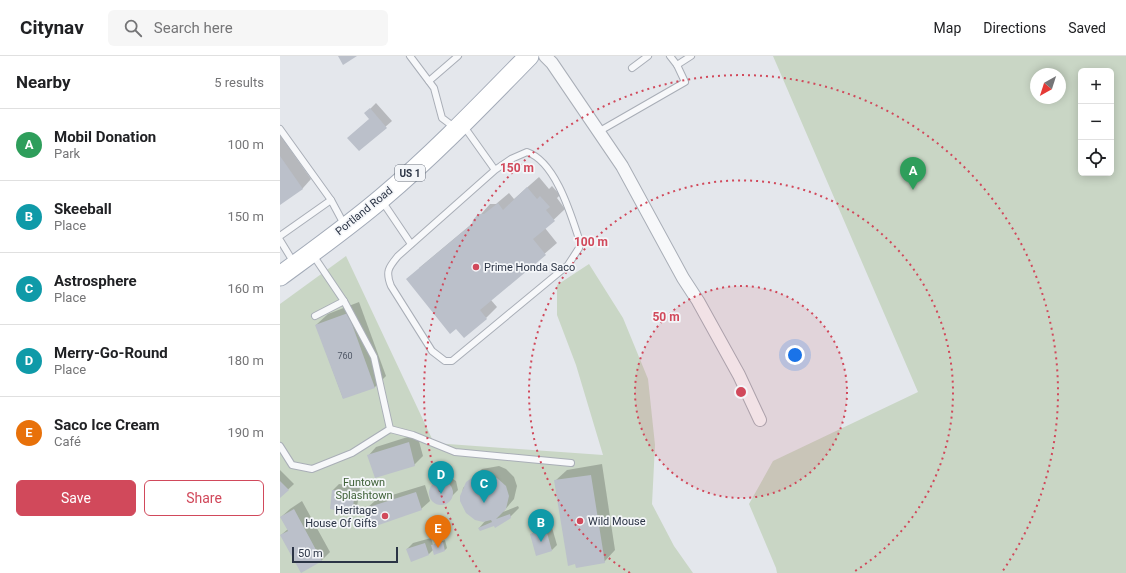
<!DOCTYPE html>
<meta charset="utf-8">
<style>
:root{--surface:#fff;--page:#f6f6f6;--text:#202124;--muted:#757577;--line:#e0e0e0;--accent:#d1495b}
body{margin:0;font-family:Roboto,sans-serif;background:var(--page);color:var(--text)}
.controls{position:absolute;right:12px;top:12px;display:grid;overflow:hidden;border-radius:6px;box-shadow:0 2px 10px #0003}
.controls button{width:36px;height:36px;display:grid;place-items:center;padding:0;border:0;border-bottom:1px solid var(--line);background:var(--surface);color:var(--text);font:20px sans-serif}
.compass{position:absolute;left:750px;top:12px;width:36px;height:36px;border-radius:50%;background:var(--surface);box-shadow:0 2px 10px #0003;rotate:219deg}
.scale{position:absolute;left:12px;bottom:10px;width:106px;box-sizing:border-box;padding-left:4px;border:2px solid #2b3445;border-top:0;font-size:11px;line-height:14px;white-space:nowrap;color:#2b3445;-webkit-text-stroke:3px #f4f6f9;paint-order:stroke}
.you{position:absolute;left:515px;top:299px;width:14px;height:14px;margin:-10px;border:3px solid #fff;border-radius:50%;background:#1a73e8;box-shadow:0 0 0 6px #1a73e833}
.badge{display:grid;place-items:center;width:26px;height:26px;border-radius:50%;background:var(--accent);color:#fff;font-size:13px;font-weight:700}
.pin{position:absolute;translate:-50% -33px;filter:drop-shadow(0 1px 2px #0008)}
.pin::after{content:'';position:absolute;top:21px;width:14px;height:12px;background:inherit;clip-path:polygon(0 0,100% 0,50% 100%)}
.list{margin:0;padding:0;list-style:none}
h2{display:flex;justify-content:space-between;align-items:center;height:52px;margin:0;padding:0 16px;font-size:17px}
h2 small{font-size:13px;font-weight:400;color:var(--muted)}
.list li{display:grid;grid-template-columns:26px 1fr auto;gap:12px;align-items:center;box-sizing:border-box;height:72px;padding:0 16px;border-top:1px solid var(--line)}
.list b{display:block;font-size:15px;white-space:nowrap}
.list p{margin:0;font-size:13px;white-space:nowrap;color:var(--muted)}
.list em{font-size:13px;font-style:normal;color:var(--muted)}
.actions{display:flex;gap:8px;padding:12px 16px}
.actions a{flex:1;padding:9px 0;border:1px solid var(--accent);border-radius:6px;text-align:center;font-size:14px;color:var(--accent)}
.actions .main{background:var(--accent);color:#fff}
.icon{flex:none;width:22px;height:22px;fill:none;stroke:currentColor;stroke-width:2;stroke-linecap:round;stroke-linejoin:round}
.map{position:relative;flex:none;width:846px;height:517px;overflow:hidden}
header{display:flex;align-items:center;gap:24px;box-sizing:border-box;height:56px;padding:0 20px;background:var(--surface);border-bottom:1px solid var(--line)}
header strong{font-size:19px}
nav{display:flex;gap:22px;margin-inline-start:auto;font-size:14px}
.search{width:280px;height:36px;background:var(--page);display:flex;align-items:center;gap:10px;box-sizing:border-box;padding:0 14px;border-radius:6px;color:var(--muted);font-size:15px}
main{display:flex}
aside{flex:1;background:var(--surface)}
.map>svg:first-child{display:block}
.green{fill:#c9d6c5;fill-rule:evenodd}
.shadow{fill:#0003}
.building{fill:#bbc0ca}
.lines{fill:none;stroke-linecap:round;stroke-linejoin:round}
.lane-casing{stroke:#a9aeb7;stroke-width:8}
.street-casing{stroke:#a9aeb7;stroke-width:14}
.primary-casing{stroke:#a3abb8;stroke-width:21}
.lane{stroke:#f7f8fa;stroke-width:6}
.street{stroke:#f7f8fa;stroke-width:12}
.primary{stroke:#fff;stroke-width:19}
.ring{fill:none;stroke:#d1495b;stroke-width:2;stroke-dasharray:2 4}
.poi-dot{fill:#d1495b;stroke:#f4f6f9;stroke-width:1.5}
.labels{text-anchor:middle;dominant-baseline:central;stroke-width:3.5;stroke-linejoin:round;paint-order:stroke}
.number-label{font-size:9px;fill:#4f5766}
.shield{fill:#f4f6f9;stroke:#676e7b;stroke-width:1}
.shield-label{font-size:10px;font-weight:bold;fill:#2b3445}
.street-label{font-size:11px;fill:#2b3445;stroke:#f4f6f9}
.poi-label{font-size:11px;fill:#2b3445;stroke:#f4f6f9;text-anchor:start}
.park-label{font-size:11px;fill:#3f6138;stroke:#f4f6f9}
.centre{fill:#d1495b;stroke:#f4f6f9;stroke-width:2}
.ring-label{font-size:12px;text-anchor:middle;font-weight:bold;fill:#d1495b;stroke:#f4f6f9;stroke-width:3.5;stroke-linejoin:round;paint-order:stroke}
</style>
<header>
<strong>Citynav</strong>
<div class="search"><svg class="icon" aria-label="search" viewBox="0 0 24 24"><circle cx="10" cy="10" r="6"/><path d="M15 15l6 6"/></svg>Search here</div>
<nav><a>Map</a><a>Directions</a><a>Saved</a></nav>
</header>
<main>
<aside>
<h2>Nearby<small>5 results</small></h2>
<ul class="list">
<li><span class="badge" style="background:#2e9e5b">A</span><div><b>Mobil Donation</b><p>Park</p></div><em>100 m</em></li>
<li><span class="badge" style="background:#0f9aa8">B</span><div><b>Skeeball</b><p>Place</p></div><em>150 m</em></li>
<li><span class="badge" style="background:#0f9aa8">C</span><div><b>Astrosphere</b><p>Place</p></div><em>160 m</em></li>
<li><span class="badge" style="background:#0f9aa8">D</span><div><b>Merry-Go-Round</b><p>Place</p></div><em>180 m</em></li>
<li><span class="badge" style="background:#e8710a">E</span><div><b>Saco Ice Cream</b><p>Café</p></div><em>190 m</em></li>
</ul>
<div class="actions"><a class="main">Save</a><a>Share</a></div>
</aside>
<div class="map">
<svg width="846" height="517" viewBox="0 0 846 517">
<rect width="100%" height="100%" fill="#e4e7ec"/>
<!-- green -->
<g class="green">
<path d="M 493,0 L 846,0 L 846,517 L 497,517 L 496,512 L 469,448 L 493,405 L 638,336 ZM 801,15 L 831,15 L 831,117 L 801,117 ZM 756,18 L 780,18 L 780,42 L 756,42 Z"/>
<polygon points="66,200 154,387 323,399 296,309 277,259 277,229 309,208 343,262 368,323 375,389 372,448 394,490 413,517 0,517 0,248"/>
</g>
<!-- shadow -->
<g class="shadow">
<polygon points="96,47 112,65 79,94 90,62 86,57"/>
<polygon points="0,79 31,123 23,132 0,148"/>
<polygon points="259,121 269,133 272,130 280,139 277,142 285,153 265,172 277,187 211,244 217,251 206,262 139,212 194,166 210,148 216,148 229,137 234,143"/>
<polygon points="79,246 106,320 95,331 63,342 36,269 48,258"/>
<polygon points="137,378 143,400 134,409 88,400 96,391"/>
<polygon points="322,408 335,494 324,506 275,425 287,414"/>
<polygon points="219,410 226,413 234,421 237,430 234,443 223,456 238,450 239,452 230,461 215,469 199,472 206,464 181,445 183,432 202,413"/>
<polygon points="0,414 14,428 0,441"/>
<polygon points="170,421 176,425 178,434 164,448 157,447 152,442 151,436 160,423"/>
<polygon points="59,428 80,431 77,451 71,457 51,452 53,434"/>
<polygon points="145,429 150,445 141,453 87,452 96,444"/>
<polygon points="22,445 50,496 41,505 1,479 8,473 1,461 10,453"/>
<polygon points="271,468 277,489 272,494 252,478 257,472"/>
<polygon points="151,482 153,489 165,484 167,492 165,494 153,494 149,498 127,493 133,487"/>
</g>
<!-- building -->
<g class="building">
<polygon points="58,0 77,0 63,9"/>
<polygon points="90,52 107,72 79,95 67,82 89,63 84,57"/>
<polygon points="0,100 23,133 0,149"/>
<polygon points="247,131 257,143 260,140 270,151 266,154 275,165 253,183 266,199 200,254 207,263 184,282 176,273 170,278 126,223 192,168 193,164 198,158 204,158 218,147 223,154"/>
<polygon points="68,257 95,332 63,343 35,269"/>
<polygon points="129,386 135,410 95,422 87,399"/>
<polygon points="204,418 217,422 226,430 229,440 226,453 216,463 230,458 231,462 215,472 214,470 200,475 198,472 212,466 211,464 203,466 195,464 186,457 180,445 180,440 186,426 193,421"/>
<polygon points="311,419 325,507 296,512 295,508 288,510 274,424"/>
<polygon points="0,425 9,434 0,442"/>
<circle cx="161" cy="437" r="12"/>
<polygon points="52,434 75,436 72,458 50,453"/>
<polygon points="136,436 142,454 93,471 86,452"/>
<polygon points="14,453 42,505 21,517 0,479 8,475 0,461"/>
<polygon points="266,473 272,495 256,500 250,478"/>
<polygon points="163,486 165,495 154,499 151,489"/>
<polygon points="145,487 149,499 131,506 126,493"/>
</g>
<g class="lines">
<defs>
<g id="lane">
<polyline points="130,0 154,32 162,62 174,71"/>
<polyline points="390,0 397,9 411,0"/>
<polyline points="352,12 368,0"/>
<polyline points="149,25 178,0"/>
<path d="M 183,69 L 215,114 L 231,103 L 247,96 C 276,106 291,159 300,186 L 299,192 L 288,209 L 172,305 L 165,305 L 152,295 L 111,230 C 105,215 109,211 118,200 L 215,114"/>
<polyline points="0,73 51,144"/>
<polyline points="318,76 405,26 397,9"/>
<polyline points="102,145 131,188"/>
<polyline points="0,180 51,144 65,170"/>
<polyline points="0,184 14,207"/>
<polyline points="35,260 64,245"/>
<polyline points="110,373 133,379 175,396 291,407"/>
<polyline points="0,390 12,409 32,413 72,397 110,373 94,301 64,245 33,199"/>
</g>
<polyline id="street" points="265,0 272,7 342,110 403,222 418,245 459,319 480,364"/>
<path id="primary" d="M 0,220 C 34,195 69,170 102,142 C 154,98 201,49 249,0"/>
</defs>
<!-- lane casing -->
<use href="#lane" class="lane-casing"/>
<!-- street casing -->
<use href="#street" class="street-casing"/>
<!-- primary casing -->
<use href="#primary" class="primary-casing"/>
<!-- lane -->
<use href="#lane" class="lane"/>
<!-- street -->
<use href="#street" class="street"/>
<!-- primary -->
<use href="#primary" class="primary"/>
</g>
<!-- distance rings -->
<circle cx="461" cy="336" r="106" fill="#d1495b" fill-opacity=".12"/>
<g class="ring">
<circle cx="461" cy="336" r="106"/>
<path d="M350 517A212 212 0 1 1 572 517"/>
<path d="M200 516A317 317 0 1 1 722 516"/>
</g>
<!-- markers -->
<g class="poi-dot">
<circle cx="196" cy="211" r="4"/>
<circle cx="105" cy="460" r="4"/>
<circle cx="300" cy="465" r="4"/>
</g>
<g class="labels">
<!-- number labels -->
<g class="number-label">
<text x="65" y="300">760</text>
</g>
<!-- shield labels -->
<rect class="shield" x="115" y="109" width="30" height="16" rx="3"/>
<g class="shield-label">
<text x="130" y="117">US 1</text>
</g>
<!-- street labels -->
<g class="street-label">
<text transform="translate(84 155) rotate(-39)">Portland Road</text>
</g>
<!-- poi labels -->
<g class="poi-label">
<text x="204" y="211">Prime Honda Saco</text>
<text x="97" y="454" text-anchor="end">Heritage<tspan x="97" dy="13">House Of Gifts</tspan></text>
<text x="308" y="465">Wild Mouse</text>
</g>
<!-- park labels -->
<g class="park-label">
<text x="84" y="426">Funtown<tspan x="84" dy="13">Splashtown</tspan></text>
</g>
</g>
<circle cx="461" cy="336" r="6" class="centre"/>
<g class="ring-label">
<text x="237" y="116">150 m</text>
<text x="311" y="190">100 m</text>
<text x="386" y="265">50 m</text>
</g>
</svg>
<div class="controls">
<button>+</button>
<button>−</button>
<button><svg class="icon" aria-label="locate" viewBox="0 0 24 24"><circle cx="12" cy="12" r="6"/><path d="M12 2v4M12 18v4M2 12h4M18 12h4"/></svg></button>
</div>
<svg class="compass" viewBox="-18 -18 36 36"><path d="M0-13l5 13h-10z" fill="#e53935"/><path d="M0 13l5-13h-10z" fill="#757577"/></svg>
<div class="scale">50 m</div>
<div class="you"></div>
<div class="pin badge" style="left:633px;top:134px;background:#2e9e5b">A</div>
<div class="pin badge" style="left:261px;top:486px;background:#0f9aa8">B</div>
<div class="pin badge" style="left:204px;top:447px;background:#0f9aa8">C</div>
<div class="pin badge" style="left:161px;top:438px;background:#0f9aa8">D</div>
<div class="pin badge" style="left:158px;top:492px;background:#e8710a">E</div>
</div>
</main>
